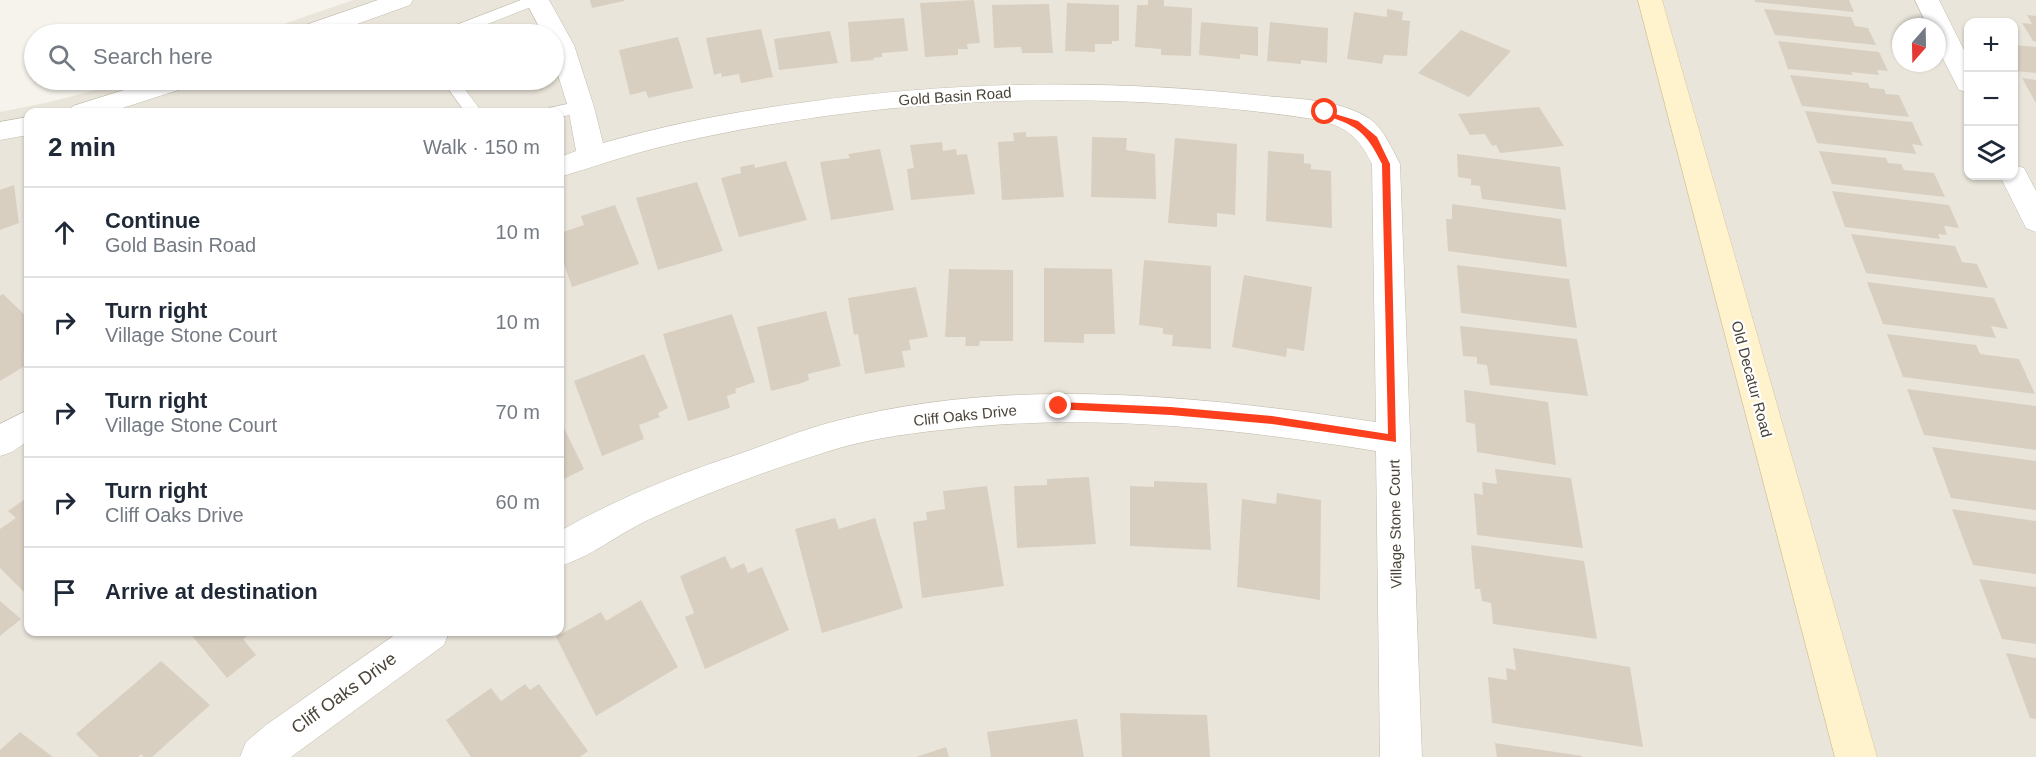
<!DOCTYPE html>
<meta charset="utf-8">
<style>
:root{--surface:#fff;--page:#f2f2f3;--text:#1f2937;--muted:#747a83;--line:#e0e1e3}
body{margin:0;font-family:Helvetica,sans-serif;background:var(--page);color:var(--text)}
.controls{position:absolute;right:18px;top:18px;display:grid;overflow:hidden;border-radius:12px;box-shadow:0 2px 4px #0004}
.controls button{width:54px;height:54px;display:grid;place-items:center;padding:0;border:0;border-bottom:2px solid var(--line);background:var(--surface);color:var(--text);font:30px sans-serif}
.compass{position:absolute;left:1892px;top:18px;width:54px;height:54px;border-radius:50%;background:var(--surface);box-shadow:0 2px 4px #0004;rotate:200deg}
.stop{position:absolute;width:18px;height:18px;margin:-14px;border:4px solid #fc3f1d;border-radius:50%;background:#fff}
.stop.end{background:#fc3f1d;border-color:#fff;box-shadow:0 2px 6px #0008}
.list{margin:0;padding:0;list-style:none}
h2{display:flex;justify-content:space-between;align-items:center;height:78px;margin:0;padding:0 24px;font-size:26px}
h2 small{font-size:20px;font-weight:400;color:var(--muted)}
.list li{display:grid;grid-template-columns:39px 1fr auto;gap:18px;align-items:center;box-sizing:border-box;height:90px;padding:0 24px;border-top:2px solid var(--line)}
.list b{display:block;font-size:22px;white-space:nowrap}
.list p{margin:0;font-size:20px;white-space:nowrap;color:var(--muted)}
.list em{font-size:20px;font-style:normal;color:var(--muted)}
.icon{flex:none;width:33px;height:33px;fill:none;stroke:currentColor;stroke-width:2;stroke-linecap:round;stroke-linejoin:round}
.map{position:relative;flex:none;width:2036px;height:757px;overflow:hidden}
.search{position:absolute;background:var(--surface);box-shadow:0 2px 4px #0004;left:24px;top:24px;width:540px;height:66px;display:flex;align-items:center;gap:15px;box-sizing:border-box;padding:0 21px;border-radius:33px;color:var(--muted);font-size:22px}
.panel{position:absolute;background:var(--surface);box-shadow:0 2px 4px #0004;left:24px;top:108px;width:540px;height:528px;border-radius:12px}
.map>svg:first-child{display:block}
.residential{fill:#eae5da;fill-rule:evenodd}
.building{fill:#d8cfc1}
.lines{fill:none;stroke-linecap:round;stroke-linejoin:round}
.lane-casing{stroke:#c2bbae;stroke-width:1}
.street-casing{stroke:#c2bbae;stroke-width:1}
.secondary-casing{stroke:#d6c79b;stroke-width:1}
.lane{fill:#fff;fill-rule:evenodd}
.street{fill:#fff;fill-rule:evenodd}
.secondary{fill:#fff3cd;fill-rule:evenodd}
.route{fill:#fc3f1d}
.labels{text-anchor:middle;dominant-baseline:central;stroke-width:4.5;stroke-linejoin:round;paint-order:stroke}
.street-label{font-size:15px;fill:#4b4439;stroke:#fff}
.near-street-label{font-size:18px;fill:#4b4439;stroke:#fff}
</style>
<div class="map">
<svg width="2036" height="757" viewBox="0 0 2036 757">
<rect width="100%" height="100%" fill="#f6f3ec"/>
<!-- residential -->
<path class="residential" d="M 353,0 L 2036,0 L 2036,757 L 0,757 L 0,112 L 50,102 L 133,80 L 554,80 L 554,34 L 255,34 ZM 1968,22 L 2014,22 L 2014,176 L 1968,176 ZM 1901,27 L 1937,27 L 1937,63 L 1901,63 ZM 28,112 L 560,112 L 560,632 L 28,632 Z"/>
<!-- building -->
<g class="building">
<polygon points="590,0 624,0 624,1 592,8"/>
<polygon points="974,0 980,43 967,44 968,49 958,49 958,55 925,57 920,3"/>
<polygon points="1148,0 1164,0 1164,6 1192,8 1191,56 1161,55 1161,49 1135,47 1137,5 1148,5"/>
<polygon points="1755,0 1849,0 1854,12 1755,2"/>
<polygon points="1067,3 1119,5 1119,41 1112,41 1112,44 1095,44 1095,52 1065,51"/>
<polygon points="1049,4 1053,53 1022,53 1021,47 994,48 992,5"/>
<polygon points="1387,9 1403,12 1402,20 1410,21 1407,56 1384,55 1382,64 1347,59 1354,12 1387,17"/>
<polygon points="1764,9 1851,17 1855,26 1868,28 1876,45 1775,35"/>
<polygon points="2027,15 2036,16 2036,42 2033,41 2022,23 2032,24"/>
<polygon points="904,18 908,51 882,53 882,57 873,58 874,60 851,62 848,22"/>
<polygon points="1201,22 1258,27 1258,56 1240,54 1240,59 1199,55"/>
<polygon points="1270,22 1328,28 1327,63 1301,60 1301,64 1267,61"/>
<polygon points="761,29 773,77 741,83 739,74 722,77 721,73 714,75 706,38"/>
<polygon points="1461,30 1511,51 1469,97 1418,73"/>
<polygon points="830,31 838,63 779,70 774,39"/>
<polygon points="678,37 693,88 648,98 646,91 630,95 619,50"/>
<polygon points="1778,41 1879,52 1888,71 1877,70 1879,75 1851,72 1853,75 1788,69"/>
<polygon points="2014,45 2036,47 2036,73 2014,71"/>
<polygon points="1790,75 1868,83 1870,88 1884,89 1886,94 1899,95 1909,117 1802,106"/>
<polygon points="2022,78 2036,80 2036,103"/>
<polygon points="1539,107 1564,146 1500,153 1496,145 1492,146 1485,134 1470,135 1458,114"/>
<polygon points="1805,111 1912,122 1923,146 1912,144 1916,154 1817,143"/>
<polygon points="1026,132 1026,137 1057,136 1064,197 1002,200 998,142 1014,141 1013,133"/>
<polygon points="1092,137 1127,138 1126,150 1155,154 1156,199 1091,197"/>
<polygon points="1175,138 1237,144 1235,215 1217,213 1217,227 1168,223"/>
<polygon points="942,142 943,151 956,149 957,155 967,154 975,194 911,200 907,169 914,168 910,145"/>
<polygon points="880,149 894,210 831,220 820,162 850,158 848,154"/>
<polygon points="1268,151 1304,154 1304,163 1311,164 1311,169 1331,171 1332,228 1266,221"/>
<polygon points="1819,151 1886,158 1888,163 1901,164 1904,170 1934,173 1945,197 1832,184"/>
<polygon points="1457,154 1560,167 1566,210 1482,199 1480,186 1471,185 1471,179 1458,177"/>
<polygon points="786,161 807,220 739,237 721,178 741,173 740,167 754,164 755,168"/>
<polygon points="697,182 723,251 658,270 636,198"/>
<polygon points="14,185 19,223 0,230 0,190"/>
<polygon points="1832,191 1949,205 1959,228 1944,226 1947,235 1938,234 1940,239 1845,227"/>
<polygon points="1452,204 1561,219 1567,267 1448,251 1446,219 1452,219"/>
<polygon points="615,205 639,264 572,287 560,252 560,237 564,235 563,232 584,225 581,216"/>
<polygon points="1851,234 1955,246 1962,262 1977,264 1988,288 1866,273"/>
<polygon points="1144,260 1211,266 1211,349 1172,346 1173,335 1163,334 1163,328 1139,325"/>
<polygon points="1457,265 1569,279 1577,328 1461,313"/>
<polygon points="1044,268 1112,269 1115,334 1084,334 1084,343 1044,342"/>
<polygon points="949,269 1013,270 1013,341 980,341 979,346 965,346 966,337 945,337"/>
<polygon points="1244,275 1312,287 1304,351 1287,348 1286,357 1232,347"/>
<polygon points="1867,282 1994,298 2008,329 1991,326 1996,338 1883,324"/>
<polygon points="916,287 928,337 909,340 911,350 902,351 905,367 865,374 858,334 854,335 848,298"/>
<polygon points="3,294 28,318 28,355 23,358 28,364 0,381 0,296"/>
<polygon points="826,311 841,366 808,374 809,380 802,383 771,391 757,327"/>
<polygon points="732,314 755,382 735,389 736,393 727,396 730,408 688,421 663,334"/>
<polygon points="1460,326 1577,339 1588,396 1490,385 1487,365 1477,364 1477,357 1463,356"/>
<polygon points="1887,334 1976,345 1980,354 2019,359 2035,394 1903,377"/>
<polygon points="644,354 668,408 658,413 660,417 639,425 644,439 602,456 574,381"/>
<polygon points="1907,389 2036,406 2036,450 1924,435"/>
<polygon points="1464,390 1548,402 1556,465 1477,452 1475,424 1466,422"/>
<polygon points="560,420 584,469 560,481"/>
<polygon points="1932,447 2036,461 2036,510 1951,498"/>
<polygon points="1495,469 1571,478 1583,548 1477,535 1474,493 1483,495 1482,482 1497,484"/>
<polygon points="1089,477 1096,544 1017,548 1014,486 1047,485 1047,479"/>
<polygon points="1154,481 1207,483 1211,550 1130,546 1130,486 1154,487"/>
<polygon points="987,486 1004,586 922,598 913,522 927,520 926,512 945,509 943,491"/>
<polygon points="1277,493 1321,500 1320,600 1237,587 1242,499 1276,504"/>
<polygon points="28,497 28,596 0,568 0,529 16,518 8,511"/>
<polygon points="1952,509 2036,521 2036,574 1973,565"/>
<polygon points="835,518 839,529 875,518 903,608 822,633 795,529"/>
<polygon points="1471,545 1584,561 1597,639 1493,624 1491,603 1482,601 1480,589 1475,589"/>
<polygon points="725,556 731,569 744,563 748,573 762,567 789,630 705,669 685,617 694,613 680,576"/>
<polygon points="1979,579 2036,587 2036,644 2002,639"/>
<polygon points="641,600 678,667 596,716 556,637 601,612 606,621"/>
<polygon points="0,601 21,619 0,636"/>
<polygon points="189,632 253,632 243,639 256,655 227,678"/>
<polygon points="1513,648 1630,667 1643,747 1492,723 1488,677 1507,680 1506,668 1516,670"/>
<polygon points="2006,653 2036,658 2036,719 2030,718"/>
<polygon points="161,661 210,705 152,757 144,757 141,754 138,757 99,757 76,734"/>
<polygon points="525,684 530,690 539,684 588,751 580,757 471,757 446,720 491,688 501,701"/>
<polygon points="1120,713 1207,715 1210,757 1122,757"/>
<polygon points="1077,719 1084,757 991,757 987,732"/>
<polygon points="20,732 53,757 0,757 0,750"/>
<polygon points="1495,743 1582,756 1582,757 1497,757"/>
<polygon points="946,747 949,757 916,757"/>
</g>
<g class="lines">
<defs>
<g id="lane">
<polygon points="521,0 543,0 541,3 462,34 441,34 443,30"/>
<polygon points="442,80 458,80 482,112 465,112"/>
<polygon points="581,101 587,103 590,107 587,111 560,117 560,112 546,112 549,108"/>
</g>
<g id="street">
<polygon points="378,0 413,0 410,5 329,34 293,34 297,28"/>
<path d="M 525,0 L 549,0 L 574,45 L 594,107 L 603,143 C 669,124 738,111 807,102 C 957,81 1105,79 1255,95 C 1292,99 1338,98 1370,119 C 1384,129 1392,149 1400,164 L 1422,757 L 1380,757 L 1376,451 C 1232,428 1087,412 942,430 C 903,434 863,440 826,452 C 766,471 705,493 648,520 C 618,534 591,557 560,566 L 560,531 C 618,498 678,474 742,453 C 773,442 804,429 836,421 C 1012,375 1198,396 1376,422 L 1372,164 C 1357,134 1345,126 1313,119 C 1100,87 878,96 668,145 C 630,154 596,166 560,177 L 560,157 L 576,151 L 568,107 L 554,62 L 554,34 L 543,34 Z"/>
<polygon points="1915,0 1939,0 1968,58 1968,92 1959,90 1937,47 1937,27 1928,27"/>
<polygon points="156,80 195,80 191,86 110,112 69,112 73,106"/>
<polygon points="28,117 28,135 0,140 0,122"/>
<polygon points="2014,165 2024,168 2036,191 2036,232 2026,228 2000,176 2014,176"/>
<polygon points="28,410 28,441 12,452 0,456 0,424"/>
<polygon points="399,632 449,632 444,645 291,757 240,757 246,742 266,725"/>
</g>
<polygon id="secondary" points="1638,0 1662,0 1877,757 1835,757"/>
</defs>
<!-- lane casing -->
<use href="#lane" class="lane-casing"/>
<!-- street casing -->
<use href="#street" class="street-casing"/>
<!-- secondary casing -->
<use href="#secondary" class="secondary-casing"/>
<!-- lane -->
<use href="#lane" class="lane"/>
<!-- street -->
<use href="#street" class="street"/>
<!-- secondary -->
<use href="#secondary" class="secondary"/>
</g>
<!-- route -->
<path class="route" d="M 1322,110 L 1358,121 L 1377,137 L 1390,164 L 1396,442 L 1272,424 L 1171,415 L 1055,409 L 1055,403 L 1059,402 L 1171,407 L 1272,416 L 1388,434 L 1382,164 C 1365,130 1357,126 1322,114 Z"/>
<g class="labels">
<!-- street labels -->
<g class="street-label">
<text transform="translate(955 96) rotate(-4)">Gold Basin Road</text>
<text transform="translate(1752 379) rotate(75)">Old Decatur Road</text>
<text transform="translate(965 415) rotate(-6)">Cliff Oaks Drive</text>
<text transform="translate(1395 524) rotate(-91)">Village Stone Court</text>
</g>
<!-- near-street labels -->
<g class="near-street-label">
<text transform="translate(344 693) rotate(-36)">Cliff Oaks Drive</text>
</g>
</g>
</svg>
<div class="controls">
<button>+</button>
<button>−</button>
<button><svg class="icon" aria-label="layers" viewBox="0 0 24 24"><path d="M12 4l9 5-9 5-9-5zM3 14l9 5 9-5"/></svg></button>
</div>
<svg class="compass" viewBox="-18 -18 36 36"><path d="M0-13l5 13h-10z" fill="#e53935"/><path d="M0 13l5-13h-10z" fill="#747a83"/></svg>
<div class="stop" style="left:1325px;top:112px"></div>
<div class="stop end" style="left:1059px;top:406px"></div>
<div class="search"><svg class="icon" aria-label="search" viewBox="0 0 24 24"><circle cx="10" cy="10" r="6"/><path d="M15 15l6 6"/></svg>Search here</div>
<section class="panel">
<h2>2 min<small>Walk · 150 m</small></h2>
<ul class="list">
<li><svg class="icon" aria-label="ahead" viewBox="0 0 24 24"><path d="M12 20V5M6 11l6-6 6 6"/></svg><div><b>Continue</b><p>Gold Basin Road</p></div><em>10 m</em></li>
<li><svg class="icon" aria-label="right" viewBox="0 0 24 24"><path d="M7 20v-9h11M14 6l5 5-5 5"/></svg><div><b>Turn right</b><p>Village Stone Court</p></div><em>10 m</em></li>
<li><svg class="icon" aria-label="right" viewBox="0 0 24 24"><path d="M7 20v-9h11M14 6l5 5-5 5"/></svg><div><b>Turn right</b><p>Village Stone Court</p></div><em>70 m</em></li>
<li><svg class="icon" aria-label="right" viewBox="0 0 24 24"><path d="M7 20v-9h11M14 6l5 5-5 5"/></svg><div><b>Turn right</b><p>Cliff Oaks Drive</p></div><em>60 m</em></li>
<li><svg class="icon" aria-label="arrive" viewBox="0 0 24 24"><path d="M6 21V4h12l-3 4 3 4H6"/></svg><div><b>Arrive at destination</b></div></li>
</ul>
</section>
</div>
